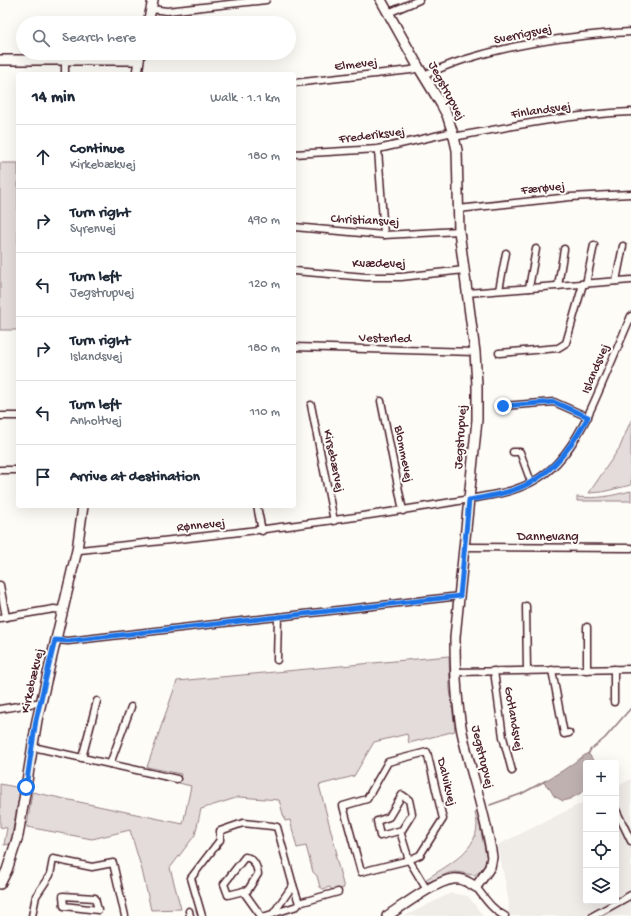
<!DOCTYPE html>
<meta charset="utf-8">
<style>
:root{--surface:#fff;--page:#f6f6f7;--text:#1f2937;--muted:#747a83;--line:#e0e1e3}
body{margin:0;font-family:"Gochi Hand",sans-serif;background:var(--page);color:var(--text)}
.controls{position:absolute;right:12px;bottom:12px;display:grid;overflow:hidden;border-radius:4px;box-shadow:0 4px 16px #0002}
.controls button{width:36px;height:36px;display:grid;place-items:center;padding:0;border:0;border-bottom:1px solid var(--line);background:var(--surface);color:var(--text);font:20px sans-serif}
.stop{position:absolute;width:12px;height:12px;margin:-9px;border:3px solid #1a73e8;border-radius:50%;background:#fff}
.stop.end{background:#1a73e8;border-color:#fff;box-shadow:0 1px 4px #0008}
.list{margin:0;padding:0;list-style:none}
h2{display:flex;justify-content:space-between;align-items:center;height:52px;margin:0;padding:0 16px;font-size:17px}
h2 small{font-size:13px;font-weight:400;color:var(--muted)}
.list li{display:grid;grid-template-columns:26px 1fr auto;gap:12px;align-items:center;box-sizing:border-box;height:64px;padding:0 16px;border-top:1px solid var(--line)}
.list b{display:block;font-size:15px;white-space:nowrap}
.list p{margin:0;font-size:13px;white-space:nowrap;color:var(--muted)}
.list em{font-size:13px;font-style:normal;color:var(--muted)}
.icon{flex:none;width:22px;height:22px;fill:none;stroke:currentColor;stroke-width:2;stroke-linecap:round;stroke-linejoin:round}
.map{position:relative;flex:none;width:631px;height:916px;overflow:hidden}
.search{position:absolute;background:var(--surface);box-shadow:0 4px 16px #0002;left:16px;top:16px;width:280px;height:44px;display:flex;align-items:center;gap:10px;box-sizing:border-box;padding:0 14px;border-radius:22px;color:var(--muted);font-size:15px}
.panel{position:absolute;background:var(--surface);box-shadow:0 4px 16px #0002;left:16px;top:72px;width:280px;height:436px;border-radius:4px}
.map>svg:first-child{display:block}
.built{fill:#f0ece8}
.green{fill:#e3dcda;stroke:#967e82}
.water{fill:#c0b1b1;stroke:#91777b}
.lines{fill:none;stroke-linecap:round;stroke-linejoin:round}
.stream{stroke:#91777b;stroke-width:1.5}
.street-casing{stroke:#4a1f2b;stroke-width:9}
.secondary-casing{stroke:#4a1f2b;stroke-width:12}
.street{stroke:#fdfcf7;stroke-width:6}
.secondary{stroke:#fdfcf7;stroke-width:9}
.route{stroke:#1a73e8;stroke-width:5}
.labels{text-anchor:middle;dominant-baseline:central;stroke-width:4;stroke-linejoin:round;paint-order:stroke}
.street-label{font-size:13px;fill:#4a1f2b;stroke:#fdfcf7}
</style>
<div class="map">
<svg width="631" height="916" viewBox="0 0 631 916">
<rect width="100%" height="100%" fill="#fdfcf7"/>
<filter id="ink" filterUnits="userSpaceOnUse"><feTurbulence type="fractalNoise" baseFrequency=".025" numOctaves="2"/><feDisplacementMap in="SourceGraphic" scale="8" xChannelSelector="R" yChannelSelector="G"/><feConvolveMatrix kernelMatrix="1 2 1 2 8 2 1 2 1" color-interpolation-filters="sRGB"/></filter>
<g filter="url(#ink)">
<!-- built -->
<g class="built">
<polygon points="631,779 631,916 508,916 509,903 498,845 586,801 586,901 616,901 616,787"/>
<polygon points="451,893 468,896 483,916 405,916"/>
</g>
<!-- green -->
<g class="green">
<rect x="0" y="163" width="18" height="167"/>
<polygon points="631,420 631,485 602,492 589,493 620,447"/>
<path d="M 631,491 L 631,501 L 577,501 L 577,497 C 599,499 610,496 631,491 Z"/>
<polygon points="449,656 450,689 455,731 409,743 407,734 374,742 354,776 319,785 337,854 335,854 344,888 334,891 331,889 330,887 323,889 320,887 317,876 313,872 306,846 297,848 290,820 285,821 279,800 239,797 201,809 195,835 170,868 181,909 151,910 142,870 130,830 92,839 27,827 32,792 183,824 191,786 179,783 181,774 147,767 177,681"/>
<polygon points="0,784 21,788 10,844 4,845 7,828 0,827"/>
<path d="M 475,813 L 477,813 L 487,860 L 482,870 L 475,875 C 468,875 462,872 455,872 C 445,872 437,881 427,882 L 425,880 C 444,867 477,852 477,825 C 477,821 476,817 475,813 Z"/>
</g>
<!-- water -->
<polygon class="water" points="588,753 595,763 586,763 586,790 570,799 563,801 554,796 550,789 543,782 562,771"/>
<g class="lines">
<!-- stream -->
<g class="stream">
<polyline points="593,748 605,738 631,708"/>
<polyline points="588,754 591,749"/>
<polyline points="490,805 521,794 545,781"/>
</g>
<defs>
<g id="street">
<polyline points="151,9 167,11 266,0"/>
<polyline points="388,13 419,0"/>
<polyline points="65,74 65,60"/>
<path d="M 423,75 C 437,70 450,64 463,60 C 517,43 575,35 631,32"/>
<polyline points="294,83 411,70 419,68"/>
<path d="M 454,137 C 512,126 572,114 631,112"/>
<polyline points="378,149 384,235"/>
<polyline points="294,154 378,149 453,132"/>
<polyline points="458,209 570,197 631,194"/>
<polyline points="294,227 384,235 459,231"/>
<polyline points="294,271 366,277 401,277 464,270"/>
<polyline points="616,281 623,246"/>
<polyline points="586,284 594,245"/>
<polyline points="558,286 564,249"/>
<polyline points="529,288 536,249"/>
<polyline points="499,290 506,253"/>
<polyline points="467,293 631,280"/>
<polyline points="294,347 475,352"/>
<polyline points="499,353 558,348 566,343 583,284"/>
<polyline points="381,401 403,511"/>
<polyline points="311,405 334,521"/>
<polyline points="503,406 554,402 588,417"/>
<polyline points="0,416 18,416"/>
<polyline points="513,452 520,452 531,482"/>
<polyline points="0,470 18,470"/>
<polyline points="257,506 262,531"/>
<polyline points="464,547 631,548"/>
<path d="M 77,550 L 80,550 C 218,535 356,520 492,495 C 516,491 540,481 557,463 C 578,440 590,412 602,384 C 612,361 621,339 631,316"/>
<polyline points="0,585 6,617"/>
<polyline points="526,606 527,671"/>
<polyline points="0,618 54,609 63,610"/>
<polyline points="587,627 587,670"/>
<polyline points="55,640 68,641 460,596"/>
<polyline points="277,660 278,617"/>
<polyline points="614,669 614,702"/>
<polyline points="552,670 564,734 569,733"/>
<polyline points="494,671 503,737 512,771"/>
<polyline points="455,672 631,669"/>
<polyline points="0,709 36,703 40,704"/>
<polyline points="33,747 177,779"/>
<polygon points="427,752 443,819 420,855 409,860 361,872 343,806 367,799 388,762"/>
<polyline points="82,758 97,701"/>
<polyline points="110,764 131,707"/>
<polygon points="402,795 409,800 412,814 402,830 380,836 377,821 389,817"/>
<polyline points="616,810 631,841"/>
<polyline points="400,831 409,860 427,890"/>
<path d="M 245,857 C 254,858 257,867 258,874 L 248,890 L 228,895 L 224,884 Z"/>
<path d="M 476,887 C 484,897 492,910 505,916"/>
<polyline points="243,891 261,916"/>
<polygon points="63,896 95,898 98,910 64,906"/>
<polyline points="299,903 338,892"/>
<polyline points="189,911 190,916"/>
<polyline points="32,916 36,896 50,875 53,859 92,867 113,863 125,916"/>
<polyline points="202,916 191,878 220,840 220,831 243,823 272,826 277,827 293,885 273,914"/>
<polyline points="266,916 297,906 299,903 293,885"/>
<polyline points="593,916 631,895"/>
</g>
<g id="secondary">
<path d="M 381,0 L 419,68 L 441,104 L 447,115 L 454,137 L 457,150 L 459,231 L 475,352 L 477,385 L 477,420 L 455,637 C 455,669 456,701 462,732 C 471,774 486,815 492,857 L 490,867 L 476,887 C 468,882 462,878 453,879 C 435,881 403,906 387,916"/>
<polyline points="148,23 153,0"/>
<polyline points="0,60 139,60"/>
<polyline points="137,74 140,53"/>
<polyline points="0,884 7,870 18,836 37,720 77,550 83,506"/>
</g>
</defs>
<!-- street casing -->
<use href="#street" class="street-casing"/>
<!-- secondary casing -->
<use href="#secondary" class="secondary-casing"/>
<!-- street -->
<use href="#street" class="street"/>
<!-- secondary -->
<use href="#secondary" class="secondary"/>
</g>
</g>
<g class="lines" filter="url(#ink)">
<!-- route -->
<path class="route" d="M 26,787 L 36,720 L 55,640 L 68,641 L 460,596 L 469,500 C 480,498 492,496 503,493 C 546,483 567,454 588,417 L 554,402 L 503,406"/>
</g>
<g class="labels">
<!-- street labels -->
<g class="street-label">
<text transform="translate(523 35) rotate(-12)">Sverrigsvej</text>
<text transform="translate(356 65) rotate(-6)">Elmevej</text>
<text transform="translate(446 91) rotate(62)">Jegstrupvej</text>
<text transform="translate(541 111) rotate(-8)">Finlandsvej</text>
<text transform="translate(372 136) rotate(-7)">Frederiksvej</text>
<text transform="translate(543 189) rotate(-6)">Færøvej</text>
<text transform="translate(365 221) rotate(3)">Christiansvej</text>
<text x="379" y="264">Kvædevej</text>
<text transform="translate(385 339) rotate(1)">Vesterled</text>
<text transform="translate(596 369) rotate(-67)">Islandsvej</text>
<text transform="translate(461 437) rotate(-86)">Jegstrupvej</text>
<text transform="translate(403 454) rotate(79)">Blommevej</text>
<text transform="translate(333 461) rotate(78)">Kirsebærvej</text>
<text transform="translate(201 526) rotate(-6)">Rønnevej</text>
<text x="548" y="537">Dannevang</text>
<text transform="translate(33 681) rotate(-77)">Kirkebækvej</text>
<text transform="translate(513 719) rotate(80)">Gotlandsvej</text>
<text transform="translate(482 757) rotate(77)">Jegstrupvej</text>
<text transform="translate(446 782) rotate(76)">Dalvikvej</text>
</g>
</g>
</svg>
<div class="controls">
<button>+</button>
<button>−</button>
<button><svg class="icon" aria-label="locate" viewBox="0 0 24 24"><circle cx="12" cy="12" r="6"/><path d="M12 2v4M12 18v4M2 12h4M18 12h4"/></svg></button>
<button><svg class="icon" aria-label="layers" viewBox="0 0 24 24"><path d="M12 4l9 5-9 5-9-5zM3 14l9 5 9-5"/></svg></button>
</div>
<div class="stop" style="left:26px;top:787px"></div>
<div class="stop end" style="left:503px;top:406px"></div>
<div class="search"><svg class="icon" aria-label="search" viewBox="0 0 24 24"><circle cx="10" cy="10" r="6"/><path d="M15 15l6 6"/></svg>Search here</div>
<section class="panel">
<h2>14 min<small>Walk · 1.1 km</small></h2>
<ul class="list">
<li><svg class="icon" aria-label="ahead" viewBox="0 0 24 24"><path d="M12 20V5M6 11l6-6 6 6"/></svg><div><b>Continue</b><p>Kirkebækvej</p></div><em>180 m</em></li>
<li><svg class="icon" aria-label="right" viewBox="0 0 24 24"><path d="M7 20v-9h11M14 6l5 5-5 5"/></svg><div><b>Turn right</b><p>Syrenvej</p></div><em>490 m</em></li>
<li><svg class="icon" aria-label="left" viewBox="0 0 24 24"><path d="M17 20v-9H6M10 6l-5 5 5 5"/></svg><div><b>Turn left</b><p>Jegstrupvej</p></div><em>120 m</em></li>
<li><svg class="icon" aria-label="right" viewBox="0 0 24 24"><path d="M7 20v-9h11M14 6l5 5-5 5"/></svg><div><b>Turn right</b><p>Islandsvej</p></div><em>180 m</em></li>
<li><svg class="icon" aria-label="left" viewBox="0 0 24 24"><path d="M17 20v-9H6M10 6l-5 5 5 5"/></svg><div><b>Turn left</b><p>Anholtvej</p></div><em>110 m</em></li>
<li><svg class="icon" aria-label="arrive" viewBox="0 0 24 24"><path d="M6 21V4h12l-3 4 3 4H6"/></svg><div><b>Arrive at destination</b></div></li>
</ul>
</section>
</div>
